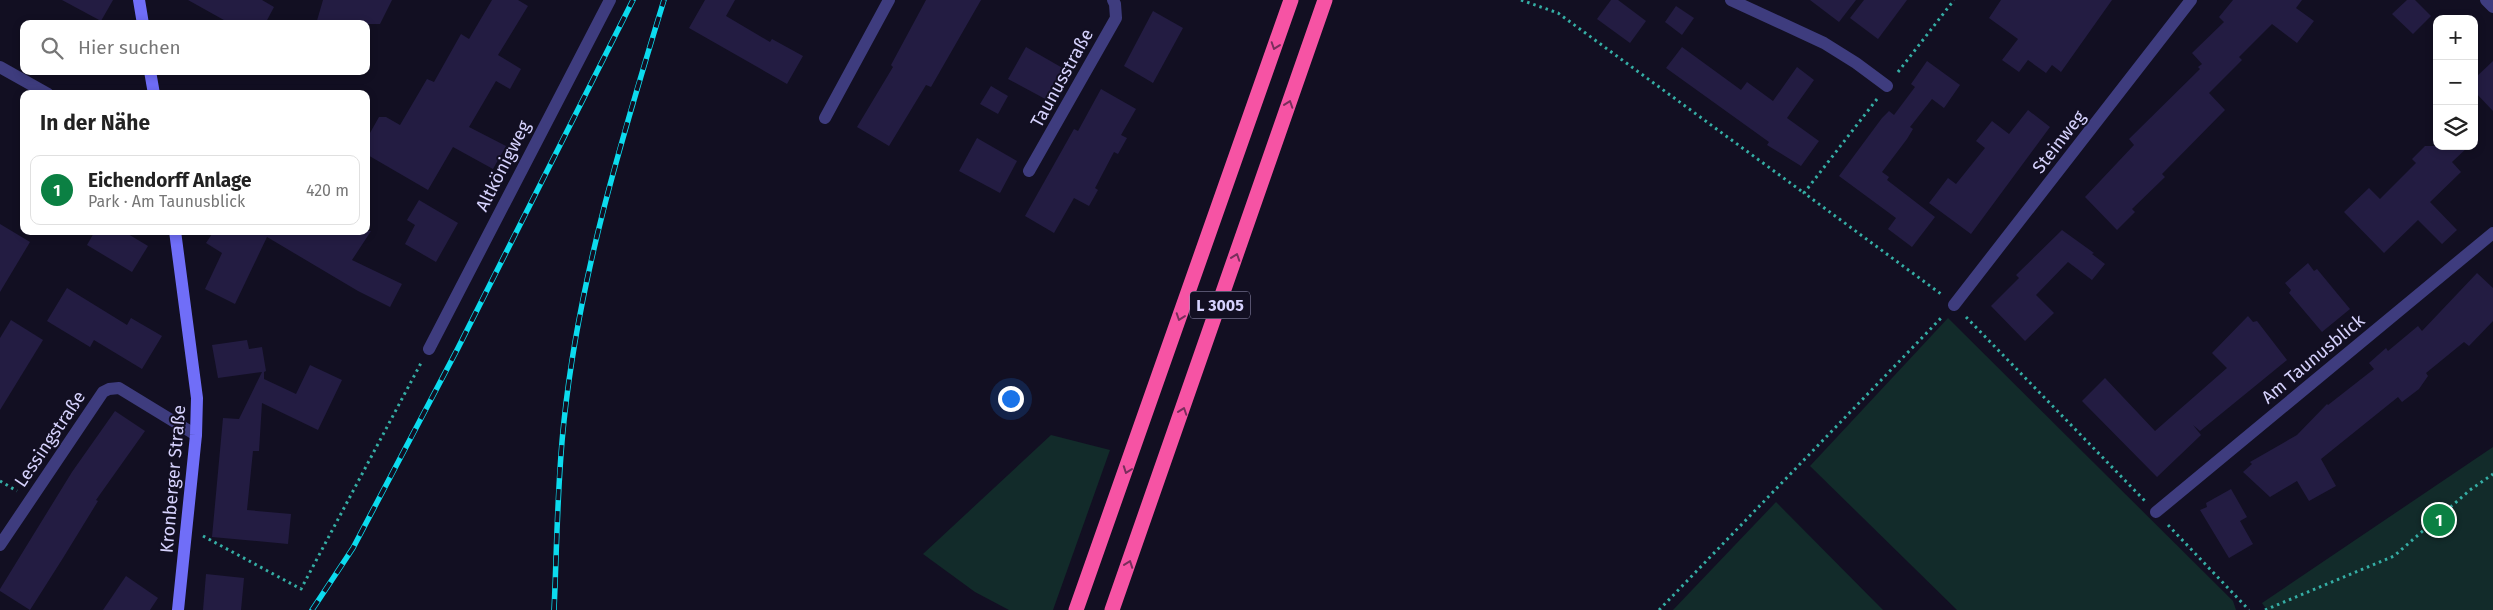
<!DOCTYPE html>
<html lang="de">
<meta charset="utf-8">
<style>
:root{--surface:#fff;--page:#f2f2f2;--text:#222;--muted:#767676;--line:#e0e0e0;--accent:#0b8043}
body{margin:0;font-family:"Fira Sans",sans-serif;background:var(--page);color:var(--text)}
.controls{position:absolute;right:15px;top:15px;display:grid;overflow:hidden;border-radius:10px;box-shadow:0 2px 8px #0003}
.controls button{width:45px;height:45px;display:grid;place-items:center;padding:0;border:0;border-bottom:1px solid var(--line);background:var(--surface);color:var(--text);font:25px sans-serif}
.you{position:absolute;left:1010px;top:398px;width:18px;height:18px;margin:-12px;border:4px solid #fff;border-radius:50%;background:#1a73e8;box-shadow:0 0 0 8px #1a73e833}
.badge{display:grid;place-items:center;width:32px;height:32px;border-radius:50%;background:var(--accent);color:#fff;font-size:16px;font-weight:700}
.pin{position:absolute;translate:-50% -50%;border:2px solid #fff;box-shadow:0 1px 5px #0006}
.list{margin:0;padding:0;list-style:none}
h2{display:flex;justify-content:space-between;align-items:center;height:65px;margin:0;padding:0 20px;font-size:21px}
h2 small{font-size:16px;font-weight:400;color:var(--muted)}
.list li{display:grid;grid-template-columns:32px 1fr auto;gap:15px;align-items:center;box-sizing:border-box;height:70px;margin:0 10px 10px;padding:0 10px;border:1px solid var(--line);border-radius:10px}
.list b{display:block;font-size:19px;white-space:nowrap}
.list p{margin:0;font-size:16px;white-space:nowrap;color:var(--muted)}
.list em{font-size:16px;font-style:normal;color:var(--muted)}
.icon{flex:none;width:28px;height:28px;fill:none;stroke:currentColor;stroke-width:2;stroke-linecap:round;stroke-linejoin:round}
.map{position:relative;flex:none;width:2493px;height:610px;overflow:hidden}
.search{position:absolute;background:var(--surface);box-shadow:0 2px 8px #0003;left:20px;top:20px;width:350px;height:55px;display:flex;align-items:center;gap:12px;box-sizing:border-box;padding:0 18px;border-radius:10px;color:var(--muted);font-size:19px}
.panel{position:absolute;background:var(--surface);box-shadow:0 2px 8px #0003;left:20px;top:90px;width:350px;height:145px;border-radius:10px}
.map>svg:first-child{display:block}
.green{fill:#122b2a}
.building{fill:#231c42}
.lines{fill:none;stroke-linecap:round;stroke-linejoin:round}
.path{stroke:#35aea5;stroke-width:3;stroke-dasharray:2.5 4;stroke-linecap:butt}
.street{stroke:#3e3c7e;stroke-width:12}
.secondary{stroke:#706ef8;stroke-width:12}
.highway{stroke:#f653a4;stroke-width:15}
.rail-casing{stroke:#0cdbee;stroke-width:5.5}
.rail{stroke:#120f22;stroke-width:4;stroke-dasharray:11;stroke-linecap:butt}
.oneway{stroke:#792e5c}
.labels{text-anchor:middle;dominant-baseline:central;stroke-width:4;stroke-linejoin:round;paint-order:stroke}
.shield{fill:#120f22;stroke:#9b98bb;stroke-width:1}
.shield-label{font-size:16px;font-weight:bold;fill:#d6d2fd}
.street-label{font-size:18px;fill:#d6d2fd;stroke:#120f22}
</style>
<div class="map">
<svg width="2493" height="610" viewBox="0 0 2493 610">
<rect width="100%" height="100%" fill="#120f22"/>
<!-- green -->
<g class="green">
<polygon points="1948,318 2233,601 2236,610 1957,610 1810,466"/>
<polygon points="1051,435 1110,450 1053,610 1009,610 975,592 923,554"/>
<polygon points="2493,447 2493,610 2267,610 2262,603"/>
<polygon points="1776,502 1883,610 1673,610"/>
</g>
<!-- building -->
<g class="building">
<polygon points="62,0 113,0 101,21"/>
<polygon points="188,0 262,0 274,7 265,24 231,24"/>
<polygon points="323,0 392,0 380,24 316,24"/>
<polygon points="492,0 518,0 528,6 498,55 521,69 510,89 496,81 469,127 506,146 493,169 453,147 428,190 366,154 366,140 379,117 386,117 400,125 427,79 434,82 461,34 469,39"/>
<polygon points="705,0 735,0 726,16 770,42 772,39 803,56 787,84 689,28"/>
<polygon points="926,0 981,0 931,87 926,85 889,146 857,127 893,67 891,65"/>
<polygon points="1611,0 1618,0 1646,21 1630,43 1597,19"/>
<polygon points="1810,0 1856,0 1839,22"/>
<polygon points="1864,0 1907,0 1878,39 1850,18"/>
<polygon points="2001,0 2112,0 2061,72 2052,65 2046,73 2028,60 2019,72 2002,60 2018,39 1989,18"/>
<polygon points="2233,0 2302,0 2296,8 2314,21 2297,43 2272,24 2239,57 2242,60 2209,93 2225,110 2162,174 2165,177 2132,209 2135,212 2117,230 2085,197 2134,145 2129,139 2200,69 2198,67 2202,64 2192,53 2224,22 2219,17"/>
<polygon points="2407,0 2415,0 2431,16 2413,34 2392,14"/>
<polygon points="1676,6 1694,18 1682,35 1665,22"/>
<polygon points="1153,11 1183,28 1153,83 1124,66"/>
<polygon points="1026,47 1066,70 1049,101 1008,79"/>
<polygon points="1682,47 1741,90 1747,82 1773,101 1797,67 1814,80 1787,118 1819,141 1801,166 1767,145 1769,142 1666,68"/>
<polygon points="1927,61 1960,85 1944,108 1932,99 1910,127 1913,129 1907,139 1882,172 1889,177 1887,180 1935,217 1912,247 1888,229 1896,218 1839,176 1882,118 1889,111 1894,115 1915,87 1911,84"/>
<polygon points="2493,61 2493,111 2474,91 2474,79"/>
<polygon points="991,86 1008,96 998,114 980,104"/>
<polygon points="1101,89 1136,109 1121,135 1127,138 1118,154 1114,152 1095,188 1098,190 1089,206 1074,198 1054,233 1025,216 1074,129 1078,131"/>
<polygon points="2028,110 2050,127 1971,234 1929,203 1948,178 1956,184 1985,148 1976,141 1992,121 2009,134"/>
<polygon points="977,138 1017,161 1000,193 959,171"/>
<polygon points="2425,146 2469,146 2452,162 2461,172 2430,202 2457,230 2442,244 2418,220 2384,253 2344,212 2369,188 2380,199 2416,163 2412,159"/>
<polygon points="419,200 458,223 436,262 405,244 415,225 407,220"/>
<polygon points="0,224 30,242 0,292"/>
<polygon points="2062,230 2094,253 2092,254 2105,264 2092,280 2068,262 2036,295 2054,313 2025,341 1991,306 2019,278 2016,275"/>
<polygon points="95,231 123,231 148,246 132,272 87,245"/>
<polygon points="214,231 371,231 352,260 402,284 390,307 358,291 267,237 235,304 205,289 222,253 206,243"/>
<polygon points="2308,263 2314,271 2317,269 2350,309 2322,332 2289,293 2291,290 2285,283"/>
<polygon points="2477,273 2493,288 2493,321 2469,346 2464,342 2426,373 2428,376 2419,389 2402,402 2398,397 2321,459 2336,486 2309,501 2297,481 2270,497 2243,472 2252,464 2250,462 2297,435 2327,404 2328,405 2374,369 2369,363 2386,348 2388,351 2418,326 2422,331"/>
<polygon points="67,288 127,325 131,318 162,336 142,369 94,340 90,347 47,321"/>
<polygon points="2248,316 2253,322 2257,321 2287,360 2200,431 2193,425 2201,435 2157,477 2082,401 2105,378 2155,431 2227,368 2212,353"/>
<polygon points="11,320 43,340 0,410 0,338"/>
<polygon points="247,340 249,349 262,347 266,371 264,372 264,379 296,394 310,365 342,380 318,430 262,403 259,451 253,451 247,510 291,514 288,544 212,537 223,418 239,419 262,372 218,378 212,345"/>
<polygon points="115,411 145,431 96,500 98,501 63,558 30,610 0,591 0,589 72,472"/>
<polygon points="2231,489 2247,517 2240,521 2253,544 2229,558 2200,510 2207,507 2206,503"/>
<polygon points="206,574 244,578 241,610 203,610"/>
<polygon points="126,576 158,598 150,610 103,610"/>
</g>
<g class="lines">
<!-- path -->
<g class="path">
<polyline points="1521,0 1558,13 1804,193"/>
<polyline points="1898,72 1954,0"/>
<polyline points="1877,99 1804,193 1941,294"/>
<polyline points="1966,317 2145,501"/>
<polyline points="0,481 17,491"/>
<polyline points="2168,525 2249,610"/>
<polyline points="203,536 301,589 421,363"/>
<polyline points="1659,610 1943,316"/>
<polyline points="2265,610 2394,556 2470,490 2493,474"/>
</g>
<!-- street -->
<g class="street">
<polyline points="1731,0 1824,43 1856,63 1887,86"/>
<polyline points="2486,0 2493,7"/>
<polyline points="0,67 48,94"/>
<polyline points="825,118 889,0"/>
<polyline points="1029,171 1116,18 1115,4 1113,0"/>
<polyline points="1954,305 2191,0"/>
<polyline points="429,349 610,0"/>
<polyline points="2156,512 2493,233"/>
<polyline points="0,545 103,392 109,389 119,388 196,435"/>
</g>
<!-- secondary -->
<g class="secondary">
<polyline points="139,0 143,24"/>
<polyline points="150,71 154,94"/>
<polyline points="175,231 197,398 196,435 178,610"/>
</g>
<!-- highway -->
<g class="highway">
<polyline points="1076,610 1291,0"/>
<polyline points="1112,610 1325,0"/>
</g>
<defs>
<g id="rail">
<polyline points="312,610 353,548 458,348 633,0"/>
<path d="M 554,610 C 557,548 557,484 564,421 C 579,277 622,138 664,0"/>
</g>
</defs>
<!-- rail casing -->
<use href="#rail" class="rail-casing"/>
<!-- rail -->
<use href="#rail" class="rail"/>
</g>
<!-- one-way arrows -->
<defs><path id="oneway-chevron" d="M-2-3.5L2.5 0L-2 3.5" fill="none" stroke-width="1.6" stroke-linecap="round" stroke-linejoin="round" transform="scale(1.25)"/></defs>
<g class="oneway">
<use href="#oneway-chevron" transform="translate(1275 46) rotate(109)"/>
<use href="#oneway-chevron" transform="translate(1289 104) rotate(-71)"/>
<use href="#oneway-chevron" transform="translate(1236 257) rotate(-71)"/>
<use href="#oneway-chevron" transform="translate(1180 317) rotate(109)"/>
<use href="#oneway-chevron" transform="translate(1183 411) rotate(-71)"/>
<use href="#oneway-chevron" transform="translate(1127 470) rotate(110)"/>
<use href="#oneway-chevron" transform="translate(1129 564) rotate(-70)"/>
</g>
<g class="labels">
<!-- shield labels -->
<rect class="shield" x="1190" y="291.5" width="60" height="27" rx="4"/>
<g class="shield-label">
<text x="1220" y="305">L 3005</text>
</g>
<!-- street labels -->
<g class="street-label">
<text transform="translate(1062 78) rotate(-61)">Taunusstraße</text>
<text transform="translate(2059 142) rotate(-52)">Steinweg</text>
<text transform="translate(503 166) rotate(-63)">Altkönigweg</text>
<text transform="translate(2313 359) rotate(-40)">Am Taunusblick</text>
<text transform="translate(50 439) rotate(-56)">Lessingstraße</text>
<text transform="translate(173 479) rotate(-85)">Kronberger Straße</text>
</g>
</g>
</svg>
<div class="controls">
<button>+</button>
<button>−</button>
<button><svg class="icon" aria-label="layers" viewBox="0 0 24 24"><path d="M12 4l9 5-9 5-9-5zM3 14l9 5 9-5"/></svg></button>
</div>
<div class="you"></div>
<div class="pin badge" style="left:2439px;top:520px">1</div>
<div class="search"><svg class="icon" aria-label="search" viewBox="0 0 24 24"><circle cx="10" cy="10" r="6"/><path d="M15 15l6 6"/></svg>Hier suchen</div>
<section class="panel">
<h2>In der Nähe<small></small></h2>
<ul class="list">
<li><span class="badge">1</span><div><b>Eichendorff Anlage</b><p>Park · Am Taunusblick</p></div><em>420 m</em></li>
</ul>
</section>
</div>
